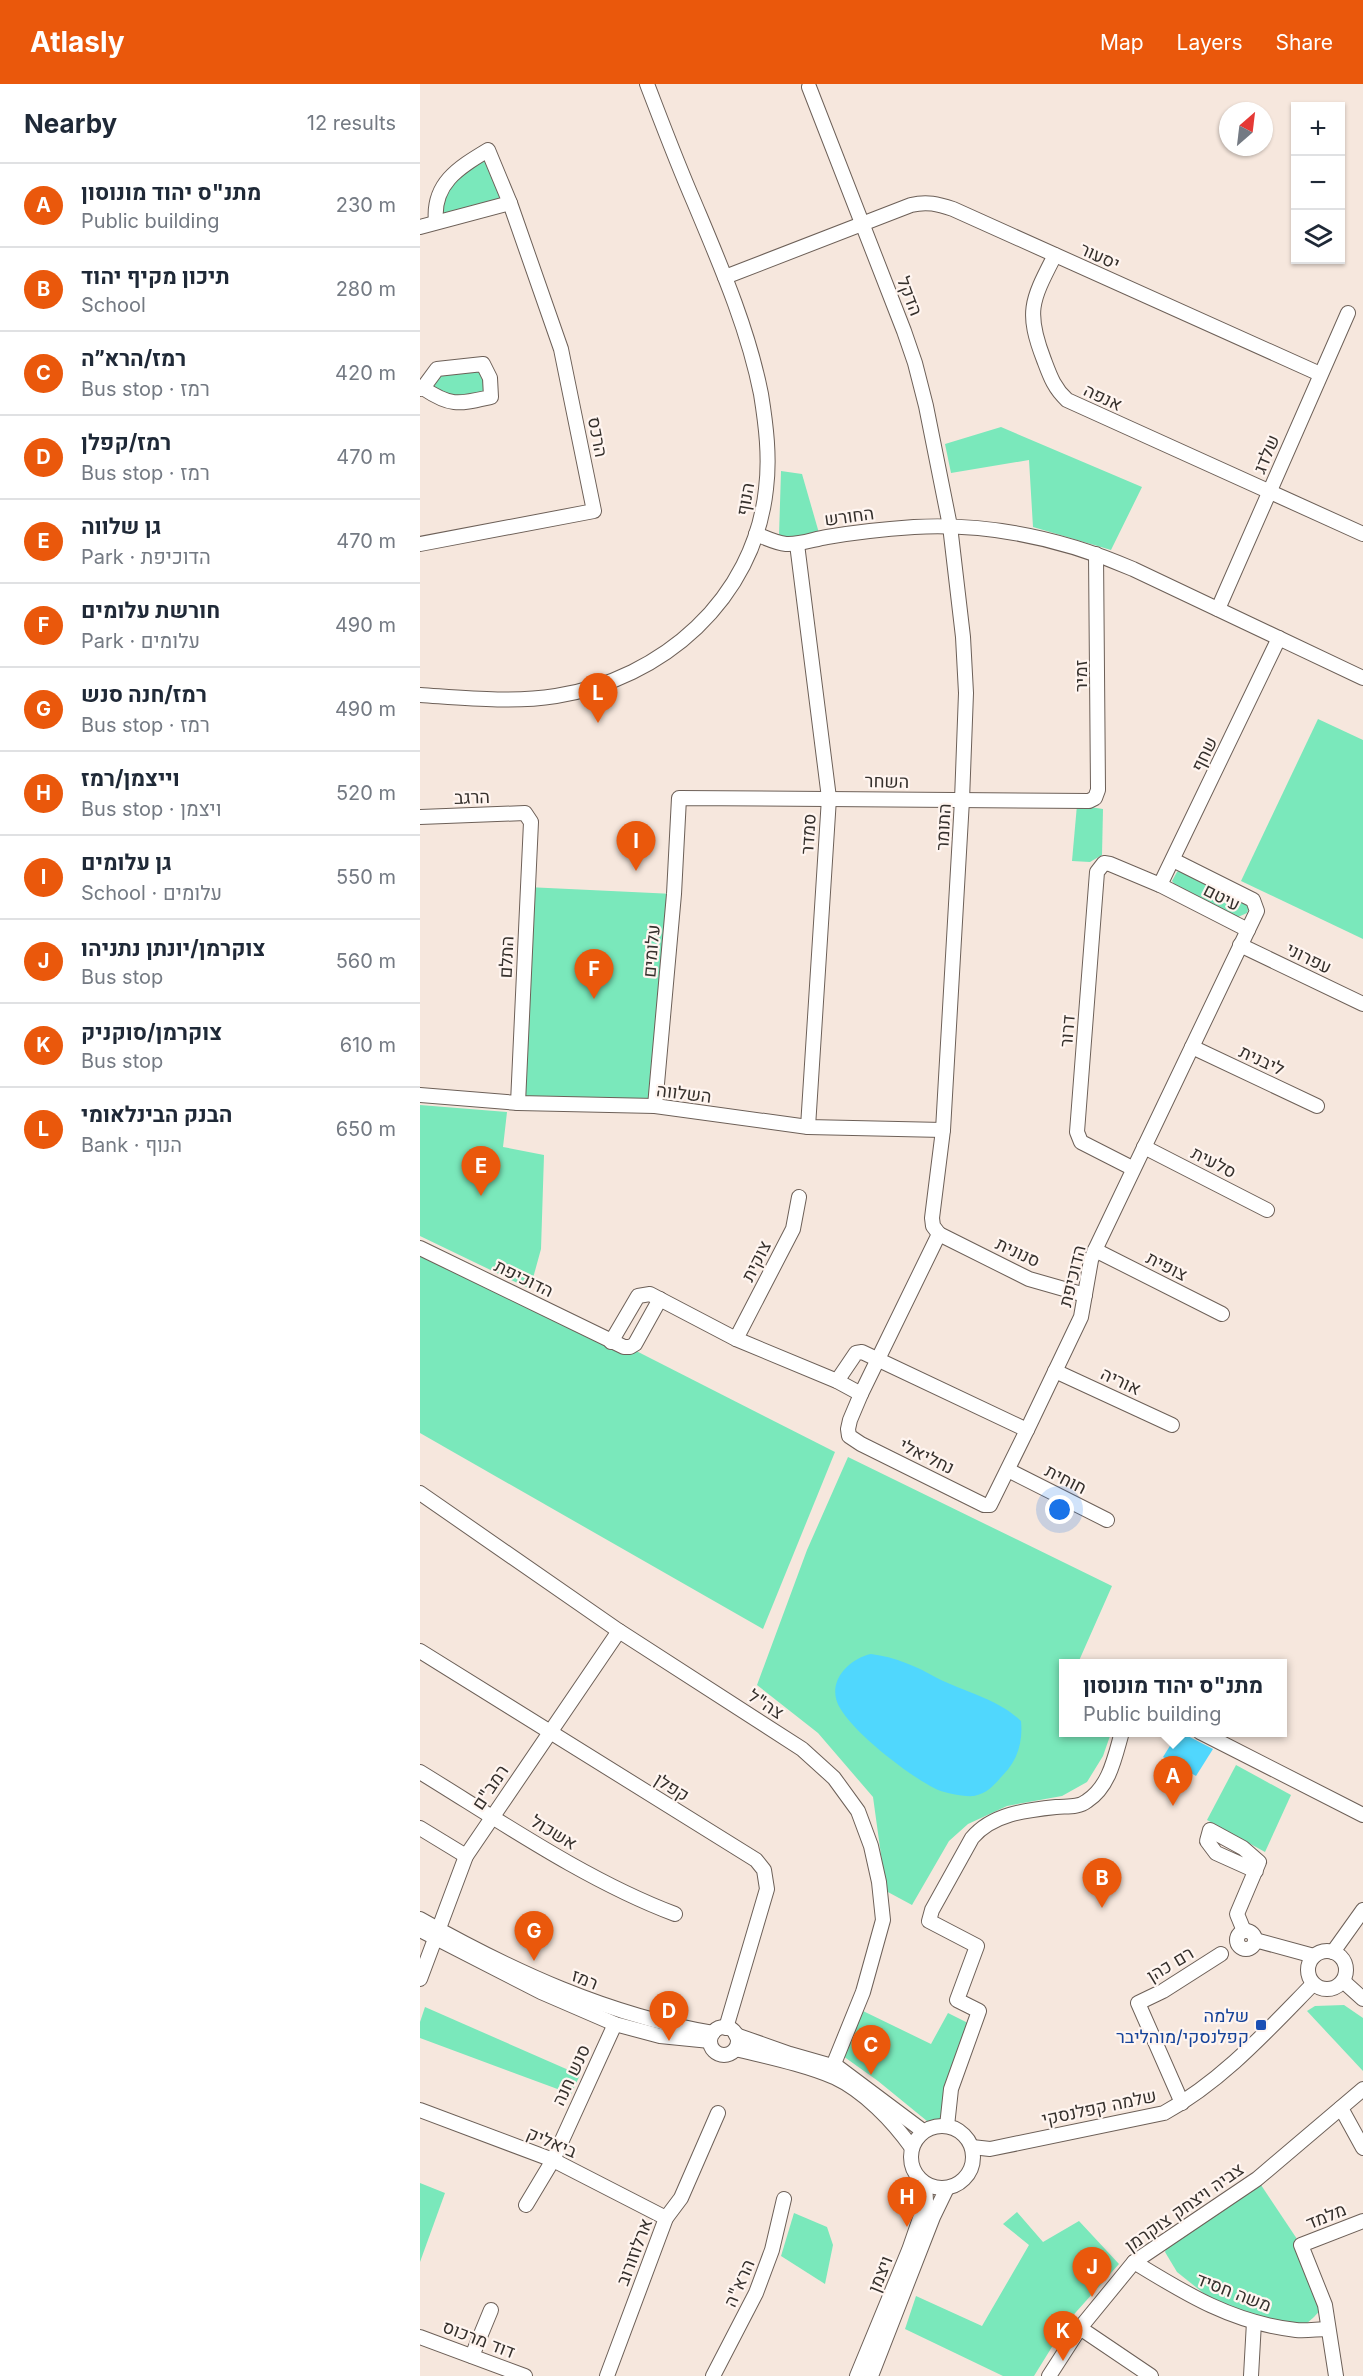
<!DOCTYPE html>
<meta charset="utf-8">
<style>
:root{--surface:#fff;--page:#f6f6f7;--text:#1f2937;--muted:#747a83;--line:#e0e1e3;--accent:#ea580c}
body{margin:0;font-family:Inter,Heebo,sans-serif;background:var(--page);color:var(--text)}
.controls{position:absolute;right:18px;top:18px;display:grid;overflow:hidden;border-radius:0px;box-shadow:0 2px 4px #0004}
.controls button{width:54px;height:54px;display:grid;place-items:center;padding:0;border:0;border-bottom:2px solid var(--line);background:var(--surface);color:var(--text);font:30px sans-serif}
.compass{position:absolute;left:799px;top:18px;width:54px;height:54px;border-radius:50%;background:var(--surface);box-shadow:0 2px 4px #0004;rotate:28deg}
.you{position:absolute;left:640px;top:1426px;width:21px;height:21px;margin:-15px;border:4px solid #fff;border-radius:50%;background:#1a73e8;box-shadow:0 0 0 9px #1a73e833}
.badge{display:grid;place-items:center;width:39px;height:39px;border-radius:50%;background:var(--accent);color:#fff;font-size:20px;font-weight:700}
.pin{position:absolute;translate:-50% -50px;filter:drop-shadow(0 2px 3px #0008)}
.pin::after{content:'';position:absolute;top:32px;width:21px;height:18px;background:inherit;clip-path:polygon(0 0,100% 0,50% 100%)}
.popup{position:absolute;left:639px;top:1575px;width:228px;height:78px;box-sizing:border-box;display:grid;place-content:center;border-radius:0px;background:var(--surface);filter:drop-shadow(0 2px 4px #0005);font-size:20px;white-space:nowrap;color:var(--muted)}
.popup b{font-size:22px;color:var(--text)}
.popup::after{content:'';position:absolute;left:50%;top:100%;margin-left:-12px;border:12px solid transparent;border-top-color:var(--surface)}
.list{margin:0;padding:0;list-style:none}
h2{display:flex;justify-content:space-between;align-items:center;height:78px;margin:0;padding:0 24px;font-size:26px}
h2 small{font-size:20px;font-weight:400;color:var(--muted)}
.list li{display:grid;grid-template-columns:39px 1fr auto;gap:18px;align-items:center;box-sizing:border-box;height:84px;padding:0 24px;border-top:2px solid var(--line)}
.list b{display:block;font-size:22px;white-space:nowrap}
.list p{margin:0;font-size:20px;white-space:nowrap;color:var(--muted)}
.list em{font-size:20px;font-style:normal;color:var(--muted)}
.icon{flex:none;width:33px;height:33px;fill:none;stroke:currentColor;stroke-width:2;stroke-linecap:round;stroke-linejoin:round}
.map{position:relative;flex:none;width:943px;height:2292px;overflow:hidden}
header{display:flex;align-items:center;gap:36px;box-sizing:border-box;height:84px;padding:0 30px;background:var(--accent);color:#fff}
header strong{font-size:28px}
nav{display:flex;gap:33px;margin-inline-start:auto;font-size:21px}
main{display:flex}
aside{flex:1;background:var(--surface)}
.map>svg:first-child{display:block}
.green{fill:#7ae8bb}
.water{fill:#50d7fd}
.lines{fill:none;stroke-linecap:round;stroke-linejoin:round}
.minor-casing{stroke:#6d6058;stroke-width:16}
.minor{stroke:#fff;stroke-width:14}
.transit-dot{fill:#1a4fb4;stroke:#fff5f0;stroke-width:2}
.labels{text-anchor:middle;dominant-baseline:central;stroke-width:4.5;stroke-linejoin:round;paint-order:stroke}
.street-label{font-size:18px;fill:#35302c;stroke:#fff5f0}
.transit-label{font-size:18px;fill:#164399;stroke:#fff5f0;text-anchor:end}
</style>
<header>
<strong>Atlasly</strong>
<nav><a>Map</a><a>Layers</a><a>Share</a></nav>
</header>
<main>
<aside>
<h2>Nearby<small>12 results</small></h2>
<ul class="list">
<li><span class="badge">A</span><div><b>מתנ&quot;ס יהוד מונוסון</b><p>Public building</p></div><em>230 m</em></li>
<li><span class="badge">B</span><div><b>תיכון מקיף יהוד</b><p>School</p></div><em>280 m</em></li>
<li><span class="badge">C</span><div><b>רמז/הרא״ה</b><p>Bus stop · רמז</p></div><em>420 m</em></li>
<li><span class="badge">D</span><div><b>רמז/קפלן</b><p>Bus stop · רמז</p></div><em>470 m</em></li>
<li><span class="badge">E</span><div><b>גן שלווה</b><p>Park · הדוכיפת</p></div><em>470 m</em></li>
<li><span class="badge">F</span><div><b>חורשת עלומים</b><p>Park · עלומים</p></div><em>490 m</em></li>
<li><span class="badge">G</span><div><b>רמז/חנה סנש</b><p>Bus stop · רמז</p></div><em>490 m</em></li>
<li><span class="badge">H</span><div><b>וייצמן/רמז</b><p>Bus stop · ויצמן</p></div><em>520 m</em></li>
<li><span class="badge">I</span><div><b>גן עלומים</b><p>School · עלומים</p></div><em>550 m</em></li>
<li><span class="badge">J</span><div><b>צוקרמן/יונתן נתניהו</b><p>Bus stop</p></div><em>560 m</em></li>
<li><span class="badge">K</span><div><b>צוקרמן/סוקניק</b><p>Bus stop</p></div><em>610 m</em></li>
<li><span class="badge">L</span><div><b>הבנק הבינלאומי</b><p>Bank · הנוף</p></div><em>650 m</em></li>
</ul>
</aside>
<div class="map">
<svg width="943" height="2292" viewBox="0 0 943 2292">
<rect width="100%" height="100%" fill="#f6e7dd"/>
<!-- green -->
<g class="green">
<polygon points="68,66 90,119 16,138 26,99"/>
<polygon points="63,280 71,313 43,319 3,304 17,285"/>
<polygon points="581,343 722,403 691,466 613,443 609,376 531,389 525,360"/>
<polygon points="361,387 382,390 399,449 385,453 359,452"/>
<polygon points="898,635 943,656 943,855 821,797"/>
<polygon points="657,721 683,725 682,771 670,778 652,777"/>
<polygon points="760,786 825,818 829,823 827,829 818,833 756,802 752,797 757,788"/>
<polygon points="107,803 254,810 235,1022 98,1019"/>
<polygon points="0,1021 87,1028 83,1063 124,1071 121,1165 110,1205 0,1152"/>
<polygon points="0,1157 415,1368 343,1545 0,1349"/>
<polygon points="428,1373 692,1502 658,1579 644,1580 644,1648 691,1649 683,1672 667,1698 642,1712 587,1722 548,1740 529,1757 492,1821 466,1807 453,1713 398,1649 337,1601 387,1466"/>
<polygon points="816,1681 871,1711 845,1768 787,1736"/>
<polygon points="924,1921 943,1934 943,1987 887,1927 895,1922"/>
<polygon points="5,1923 160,1991 151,2010 0,1954 0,1938"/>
<polygon points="443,1927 511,1960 528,1929 550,1940 522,2036 507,2037 458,1997 423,1972"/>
<polygon points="837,2095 881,2161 905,2221 894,2233 878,2247 807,2228 757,2188 745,2168 751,2153"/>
<polygon points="0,2099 25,2109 0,2178"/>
<polygon points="597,2128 623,2158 659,2137 699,2180 648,2237 614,2292 583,2292 485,2245 496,2212 562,2242 609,2161 583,2140"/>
<polygon points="374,2129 407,2143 413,2161 405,2200 361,2172"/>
</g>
<!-- water -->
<g class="water">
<path d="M 451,1570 C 475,1573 496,1582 517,1594 C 545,1608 578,1615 601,1637 C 603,1657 598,1676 583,1691 C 574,1701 568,1709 554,1712 C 544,1713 523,1709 514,1704 C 487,1690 435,1650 420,1624 C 405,1599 428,1575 451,1570 Z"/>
<polygon points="758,1649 762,1649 793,1665 776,1692 743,1673"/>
</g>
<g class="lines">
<defs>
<g id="minor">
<polyline points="389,3 484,247 495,279 506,322 530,442 543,553 546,609 542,716 523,1046 512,1134 513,1142 519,1150 441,1310 430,1336 428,1345 429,1352 441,1360 564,1421 570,1421 607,1346"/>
<path d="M 16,138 C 12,100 38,84 68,66 L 90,119"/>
<polyline points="0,143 90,119 141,265 174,427 0,460"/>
<path d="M 635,171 C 612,216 605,227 624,276 C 630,292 634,304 647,316 L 943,450"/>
<path d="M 305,193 L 491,121 C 507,117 518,120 533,125 L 900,290"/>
<path d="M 0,305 L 3,304 L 17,285 L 63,280 L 70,294 L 71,313 C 39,320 31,323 3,304"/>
<path d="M 336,450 C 346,454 356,459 366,460 C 380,461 394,455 407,453 C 436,448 465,445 494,443 C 569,439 644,455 713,485 L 943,594"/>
<polyline points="377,460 409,714 388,1043"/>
<polyline points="798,525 928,229"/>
<path d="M 0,611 C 45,614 91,619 136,612 C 243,595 334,515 346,405 C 350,373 346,341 341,310 C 328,244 300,180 274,118 C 257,79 242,39 227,0"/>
<polyline points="0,733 105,729 111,738 98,1019"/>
<polyline points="740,801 859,554"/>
<polyline points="820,861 943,920"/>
<polyline points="772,963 897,1022"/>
<polyline points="0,1011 98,1019 235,1022 388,1043 523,1046"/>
<polyline points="235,1022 254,810 259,714 669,717 675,714 678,706 676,470"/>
<polyline points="724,1063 847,1126"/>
<polyline points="712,1084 661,1058 657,1048 677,788 684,779 690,780 740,801 828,846"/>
<polyline points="519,1150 609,1195 665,1211"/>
<polyline points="0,1164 204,1263 210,1263 215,1260 240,1215"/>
<polyline points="675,1166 802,1230"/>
<polyline points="316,1255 373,1145 379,1113"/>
<polyline points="191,1258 218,1212 230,1210 316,1255 417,1297 441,1310"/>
<polyline points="635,1287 752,1341"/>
<polyline points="417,1297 436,1269 442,1268 607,1346 661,1233 671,1176 675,1166 837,827 833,816 753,776"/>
<polyline points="588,1386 687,1436"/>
<polyline points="0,1409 199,1547 382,1665 414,1694 438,1727 451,1762 459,1798 463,1836 443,1908 413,1982"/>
<polyline points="0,1567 336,1776 344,1786 347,1805 306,1944"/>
<polyline points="780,1648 943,1731"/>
<path d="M 0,1688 C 80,1737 167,1797 255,1830"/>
<polyline points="0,1744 46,1772"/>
<path d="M 0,1835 C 92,1887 187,1931 293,1949"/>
<polyline points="0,1846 121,1908 195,1940 240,1952 290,1957"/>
<polyline points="824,1847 817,1830 839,1778 823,1764 790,1746 787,1757 796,1769 836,1787"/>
<circle cx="826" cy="1856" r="9"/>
<polyline points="835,1856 894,1872"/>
<circle cx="907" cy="1886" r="19"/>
<polyline points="913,1868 943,1826"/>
<polyline points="0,1895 46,1772 199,1547"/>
<polyline points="923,1897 943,1915"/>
<circle cx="304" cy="1957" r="14"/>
<polyline points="316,1951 370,1970 419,1984 503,2047"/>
<path d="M 316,1965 C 348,1973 383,1980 414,1993 C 444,2007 473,2037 492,2064"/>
<polyline points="762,2019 718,1919 743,1907 801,1870"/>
<polyline points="921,2024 943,2064"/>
<polyline points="0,2026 133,2076 246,2134"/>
<circle cx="522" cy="2073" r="31"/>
<path d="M 527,2042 L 531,2005 L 559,1927 L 537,1916 L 557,1862 L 509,1837 L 512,1826 L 552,1754 C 572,1730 606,1726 636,1723 C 647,1722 658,1724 667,1717 C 690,1702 695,1672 702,1648"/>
<path d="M 552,2063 L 570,2065 L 744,2029 C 802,1997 847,1947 893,1900"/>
<polyline points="106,2121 133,2076 195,1940"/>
<path d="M 714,2178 C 766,2210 813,2239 876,2246 C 886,2247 898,2245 908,2245"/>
<polyline points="660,2244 731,2292"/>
<polyline points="0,2253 105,2292"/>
<polyline points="52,2272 71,2226"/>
<polyline points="187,2292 246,2134 261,2114 298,2029"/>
<polyline points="293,2292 336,2209 352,2166 364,2115"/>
<polyline points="437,2292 489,2166 506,2117 505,2100"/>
<polyline points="451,2292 513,2133 527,2104"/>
<polyline points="629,2292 660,2244 714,2178 837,2095 943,2005"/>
<polyline points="831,2292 834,2238"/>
<polyline points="916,2292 905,2221 881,2161 943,2137"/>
</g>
</defs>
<!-- minor casing -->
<use href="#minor" class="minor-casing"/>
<!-- minor -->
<use href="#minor" class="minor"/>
</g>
<!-- markers -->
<rect class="transit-dot" x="835" y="1935" width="12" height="12" rx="3"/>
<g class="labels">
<!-- street labels -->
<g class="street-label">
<text transform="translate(680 172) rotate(24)">יסעור</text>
<text transform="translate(490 212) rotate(69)">הדקל</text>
<text transform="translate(683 313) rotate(25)">אנפה</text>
<text transform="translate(178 353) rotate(79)">הרכס</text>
<text transform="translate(846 370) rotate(-67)">שלדג</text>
<text transform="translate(325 415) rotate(-80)">הנוף</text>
<text transform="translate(429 432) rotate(-8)">החורש</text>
<text transform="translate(660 592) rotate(-90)">זמיר</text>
<text transform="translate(784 670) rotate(-64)">שחף</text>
<text transform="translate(467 697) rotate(1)">השחר</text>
<text transform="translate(52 713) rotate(-2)">הרגב</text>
<text transform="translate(523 743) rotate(-87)">התומר</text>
<text transform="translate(388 750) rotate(-86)">סמדר</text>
<text transform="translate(802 813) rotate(27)">עיטם</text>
<text transform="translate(231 867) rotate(-85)">עלומים</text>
<text transform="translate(86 873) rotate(-87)">התלם</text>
<text transform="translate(889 874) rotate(26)">עפרוני</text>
<text transform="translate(647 947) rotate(-85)">דרור</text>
<text transform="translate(842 976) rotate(25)">ליבנית</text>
<text transform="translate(264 1009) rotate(7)">השלווה</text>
<text transform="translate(794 1078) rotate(27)">סלעית</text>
<text transform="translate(598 1168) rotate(25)">סנונית</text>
<text transform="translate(336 1177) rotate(-63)">צוקית</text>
<text transform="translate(747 1182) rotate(27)">צופית</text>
<text transform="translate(652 1192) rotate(-76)">הדוכיפת</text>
<text transform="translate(104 1194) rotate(26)">הדוכיפת</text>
<text transform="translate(701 1297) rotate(25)">אוריה</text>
<text transform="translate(507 1372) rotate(26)">נחליאלי</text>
<text transform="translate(646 1395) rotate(27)">חוחית</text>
<text transform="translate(346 1620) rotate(33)">צה"ל</text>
<text transform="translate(70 1703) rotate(-56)">רמב"ם</text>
<text transform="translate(252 1703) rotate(32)">קפלן</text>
<text transform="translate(134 1748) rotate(31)">אשכול</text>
<text transform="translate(750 1880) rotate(-31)">רם כהן</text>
<text transform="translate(165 1895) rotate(22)">רמז</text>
<text transform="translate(151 1991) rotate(-65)">סנש חנה</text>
<text transform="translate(679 2023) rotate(-12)">שלמה קפלנסקי</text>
<text transform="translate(132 2058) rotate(23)">ביאליק</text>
<text transform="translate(764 2123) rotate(-35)">צביה ויצחק צוקרמן</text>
<text transform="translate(906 2132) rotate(-22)">מלמד</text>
<text transform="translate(214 2168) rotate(-69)">ארלוזורוב</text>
<text transform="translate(460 2190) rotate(-68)">ויצמן</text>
<text transform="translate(319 2199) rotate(-66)">הרא"ה</text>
<text transform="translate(814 2208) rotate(21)">משה חסיד</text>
<text transform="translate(59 2255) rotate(21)">דוד מרכוס</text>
</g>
<!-- transit labels -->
<g class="transit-label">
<text x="829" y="1931">שלמה<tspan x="829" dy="21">קפלנסקי/מוהליבר</tspan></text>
</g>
</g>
</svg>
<div class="controls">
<button>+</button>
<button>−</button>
<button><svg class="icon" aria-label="layers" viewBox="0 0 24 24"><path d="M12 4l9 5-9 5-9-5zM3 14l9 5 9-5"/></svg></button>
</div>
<svg class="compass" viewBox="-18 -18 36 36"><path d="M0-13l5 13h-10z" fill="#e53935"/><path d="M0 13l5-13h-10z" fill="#747a83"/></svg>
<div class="you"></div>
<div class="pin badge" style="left:753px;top:1722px">A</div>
<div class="popup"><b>מתנ&quot;ס יהוד מונוסון</b>Public building</div>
<div class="pin badge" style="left:682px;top:1824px">B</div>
<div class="pin badge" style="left:451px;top:1991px">C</div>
<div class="pin badge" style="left:249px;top:1957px">D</div>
<div class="pin badge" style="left:61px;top:1112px">E</div>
<div class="pin badge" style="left:174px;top:915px">F</div>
<div class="pin badge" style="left:114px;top:1877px">G</div>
<div class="pin badge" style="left:487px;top:2143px">H</div>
<div class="pin badge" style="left:216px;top:787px">I</div>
<div class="pin badge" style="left:672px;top:2213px">J</div>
<div class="pin badge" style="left:643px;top:2277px">K</div>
<div class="pin badge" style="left:178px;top:639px">L</div>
</div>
</main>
